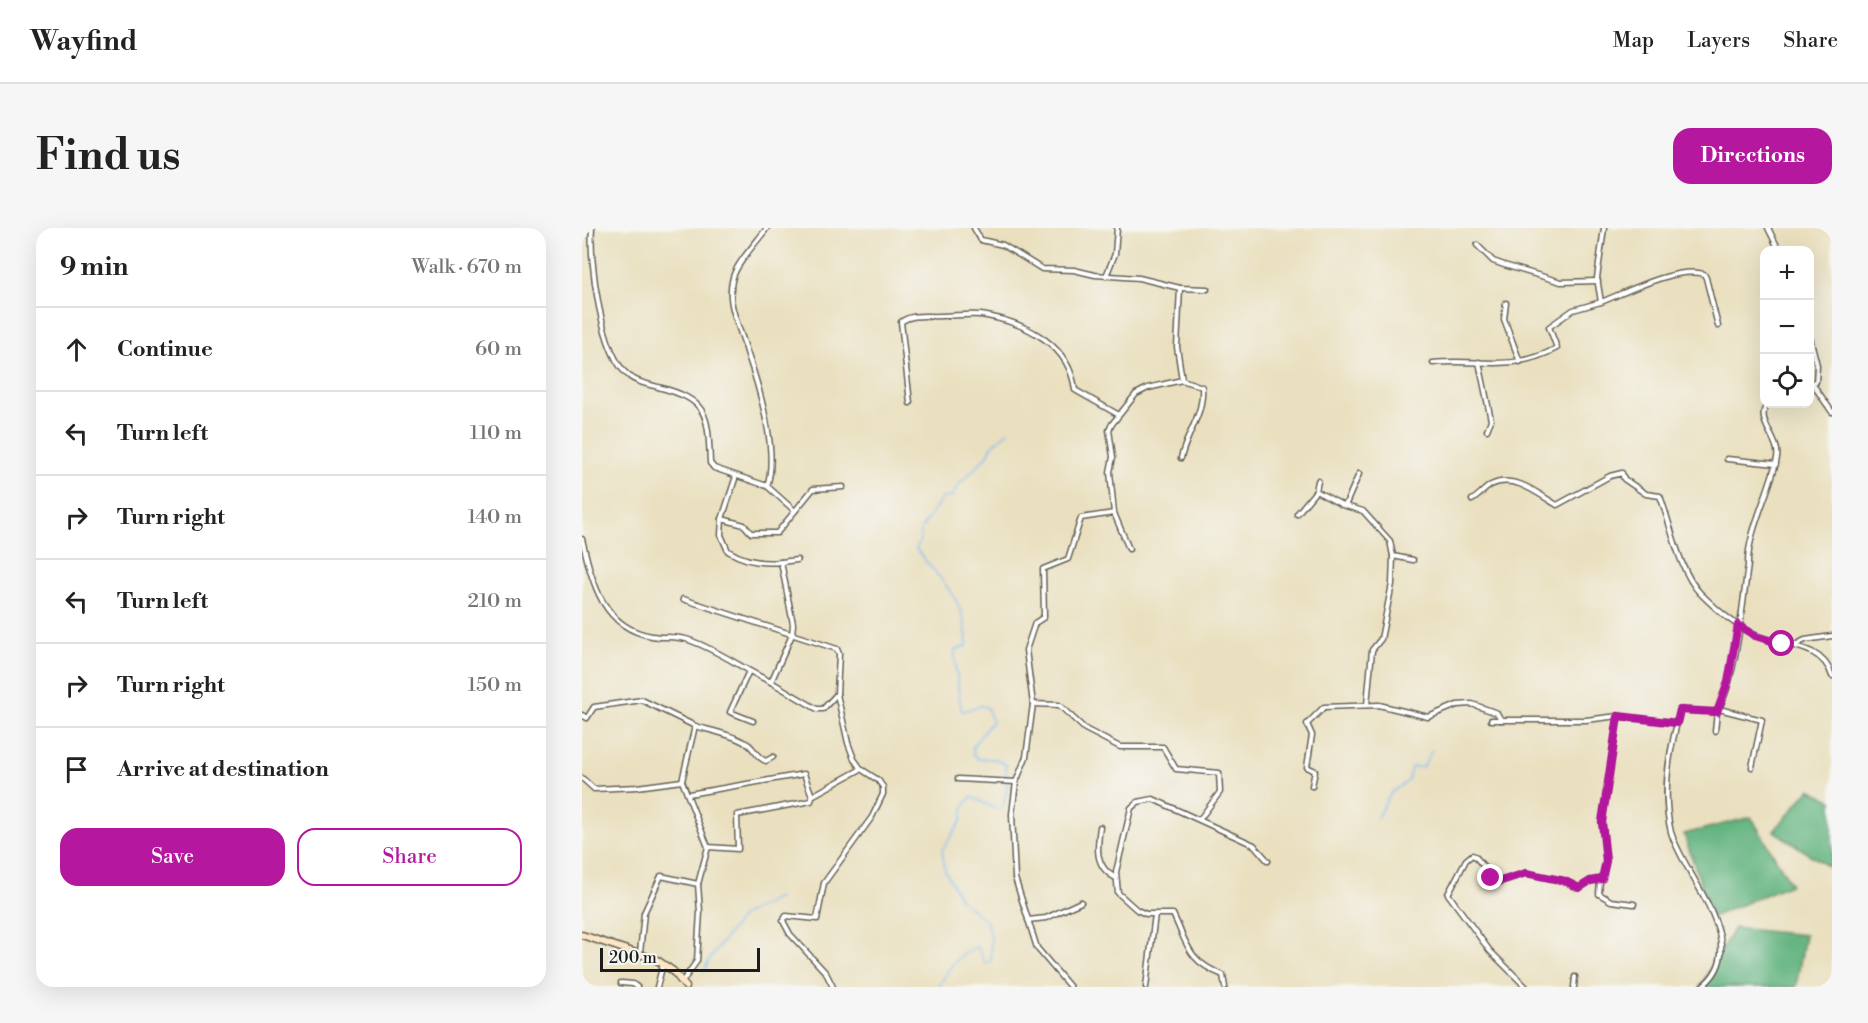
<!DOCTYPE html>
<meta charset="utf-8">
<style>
:root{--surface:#fff;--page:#f6f6f6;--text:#222;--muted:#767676;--line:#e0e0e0;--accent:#b5179e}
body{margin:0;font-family:"Libre Bodoni",serif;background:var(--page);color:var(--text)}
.controls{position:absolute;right:18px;top:18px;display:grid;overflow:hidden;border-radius:12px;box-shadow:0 6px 24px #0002}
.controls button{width:54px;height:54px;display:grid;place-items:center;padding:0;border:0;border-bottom:2px solid var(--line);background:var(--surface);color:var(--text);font:30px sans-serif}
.scale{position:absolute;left:18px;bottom:15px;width:160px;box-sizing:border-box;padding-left:6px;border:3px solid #1c1c1c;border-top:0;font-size:16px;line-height:21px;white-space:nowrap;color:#1c1c1c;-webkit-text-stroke:4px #f6f6f2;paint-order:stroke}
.stop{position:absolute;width:18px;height:18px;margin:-14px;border:4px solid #b5179e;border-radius:50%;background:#fff}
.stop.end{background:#b5179e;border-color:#fff;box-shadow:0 2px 6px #0008}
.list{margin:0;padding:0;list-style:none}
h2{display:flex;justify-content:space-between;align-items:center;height:78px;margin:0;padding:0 24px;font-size:26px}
h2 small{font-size:20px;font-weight:400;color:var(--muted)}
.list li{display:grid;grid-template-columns:39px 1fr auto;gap:18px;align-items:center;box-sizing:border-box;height:84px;padding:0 24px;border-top:2px solid var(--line)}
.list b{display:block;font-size:22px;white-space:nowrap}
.list em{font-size:20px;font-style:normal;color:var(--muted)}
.actions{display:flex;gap:12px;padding:18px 24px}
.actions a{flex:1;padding:14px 0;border:2px solid var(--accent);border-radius:18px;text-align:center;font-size:21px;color:var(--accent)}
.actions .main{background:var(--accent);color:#fff}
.icon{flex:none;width:33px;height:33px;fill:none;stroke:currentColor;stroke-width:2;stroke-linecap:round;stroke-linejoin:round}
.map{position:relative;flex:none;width:1250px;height:759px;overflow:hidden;border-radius:18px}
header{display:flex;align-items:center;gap:36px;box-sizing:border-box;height:84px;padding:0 30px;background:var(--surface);border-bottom:2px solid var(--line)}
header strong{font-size:28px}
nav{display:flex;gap:33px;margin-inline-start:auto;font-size:21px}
.intro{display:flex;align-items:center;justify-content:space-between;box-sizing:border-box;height:144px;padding:0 36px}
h1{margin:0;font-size:42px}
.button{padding:15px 27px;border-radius:18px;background:var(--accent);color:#fff;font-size:21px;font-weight:700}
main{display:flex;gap:36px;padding:0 36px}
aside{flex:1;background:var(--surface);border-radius:18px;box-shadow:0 6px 24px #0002}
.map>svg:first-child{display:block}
.forest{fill:#64b480;stroke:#40684e;stroke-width:1.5}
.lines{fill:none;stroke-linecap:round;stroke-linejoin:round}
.stream{stroke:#7fbaf1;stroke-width:1.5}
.minor-casing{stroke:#646155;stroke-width:7}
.secondary-casing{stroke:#646155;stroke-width:9}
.minor{stroke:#fff;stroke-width:4}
.secondary{stroke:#fce6c4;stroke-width:6}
.route{stroke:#b5179e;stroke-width:8}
</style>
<header>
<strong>Wayfind</strong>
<nav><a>Map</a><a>Layers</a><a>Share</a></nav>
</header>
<div class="intro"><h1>Find us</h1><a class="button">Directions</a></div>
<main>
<aside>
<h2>9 min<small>Walk · 670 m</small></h2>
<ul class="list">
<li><svg class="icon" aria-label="ahead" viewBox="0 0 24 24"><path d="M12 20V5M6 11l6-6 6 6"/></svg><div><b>Continue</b></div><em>60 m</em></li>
<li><svg class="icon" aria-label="left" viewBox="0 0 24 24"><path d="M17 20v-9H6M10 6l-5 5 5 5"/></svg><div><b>Turn left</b></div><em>110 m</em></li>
<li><svg class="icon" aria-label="right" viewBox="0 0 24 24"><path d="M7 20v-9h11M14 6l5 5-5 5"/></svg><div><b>Turn right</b></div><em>140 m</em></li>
<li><svg class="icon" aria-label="left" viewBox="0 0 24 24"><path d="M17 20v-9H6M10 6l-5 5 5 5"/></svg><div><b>Turn left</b></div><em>210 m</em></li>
<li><svg class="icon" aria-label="right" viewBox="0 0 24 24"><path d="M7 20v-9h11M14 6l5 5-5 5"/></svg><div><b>Turn right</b></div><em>150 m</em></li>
<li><svg class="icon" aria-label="arrive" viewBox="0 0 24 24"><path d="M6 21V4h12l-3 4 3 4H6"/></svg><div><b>Arrive at destination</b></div></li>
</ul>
<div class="actions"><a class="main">Save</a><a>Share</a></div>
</aside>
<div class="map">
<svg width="1250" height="759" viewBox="0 0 1250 759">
<rect width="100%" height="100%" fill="#f6f6f2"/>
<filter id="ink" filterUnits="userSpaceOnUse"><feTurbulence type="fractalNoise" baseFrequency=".0167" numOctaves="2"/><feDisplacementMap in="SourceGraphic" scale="12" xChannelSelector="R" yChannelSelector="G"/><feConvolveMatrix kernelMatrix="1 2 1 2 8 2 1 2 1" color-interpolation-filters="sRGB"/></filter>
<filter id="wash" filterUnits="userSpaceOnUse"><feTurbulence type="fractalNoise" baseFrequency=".008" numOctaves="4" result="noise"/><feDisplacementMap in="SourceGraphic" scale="24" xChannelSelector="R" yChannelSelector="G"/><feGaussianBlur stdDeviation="1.35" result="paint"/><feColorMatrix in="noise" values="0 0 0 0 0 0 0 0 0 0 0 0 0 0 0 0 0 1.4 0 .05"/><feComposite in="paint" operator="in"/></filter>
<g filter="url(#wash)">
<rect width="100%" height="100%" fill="#eae0bf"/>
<!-- forest -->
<g class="forest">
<polygon points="1228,561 1250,573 1250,641 1192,603"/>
<polygon points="1169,589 1209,656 1130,689 1102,606"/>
<polygon points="1152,700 1223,707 1214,759 1118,759"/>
</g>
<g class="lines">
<!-- stream -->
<g class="stream">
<polyline points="795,589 809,565 826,553 829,539 841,539 850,522"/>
<polyline points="122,744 127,732 160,688 196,670"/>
<path d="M 357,759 C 365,741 376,725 396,719 L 403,736 L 409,733 L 409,710 L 404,693 L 378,671 L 363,642 L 360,622 L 380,592 L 381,580 L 389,569 C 399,572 408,580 418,582 L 421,579 L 425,561 L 424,537 L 414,531 L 396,531 L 391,526 L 391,518 L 410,493 L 405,479 L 399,478 L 380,483 C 378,480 372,427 373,422 L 385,418 C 385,372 359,353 334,321 L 338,313 L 339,301 L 360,270 L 370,269 L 376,257 L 406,227 L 410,218 L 426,203"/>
</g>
</g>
</g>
<g filter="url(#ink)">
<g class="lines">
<defs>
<g id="minor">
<path d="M 10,0 C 7,32 19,127 47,148 C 55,155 66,156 76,159 C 127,172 126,187 128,235 L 132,240 L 185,258"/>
<path d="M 185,0 C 175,14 156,33 151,49 C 143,75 158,99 165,124 C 177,159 197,223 185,258 L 213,283"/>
<polyline points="392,0 399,12 421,17 460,41 492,42 513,47 557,50 598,60 595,119 600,152 566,160 554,166 530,196 527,202 531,229 528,244 532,285"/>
<polyline points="1186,0 1197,22"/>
<polyline points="895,17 911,33 922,37 979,54 1016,53"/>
<polyline points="524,48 533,26 535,0"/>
<polyline points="598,60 625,61"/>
<path d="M 1019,74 C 1045,64 1094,38 1122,46 L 1124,50 L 1136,98"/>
<polyline points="924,75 922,91 938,134"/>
<polyline points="1228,109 1235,137 1234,154 1228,156"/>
<polyline points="897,134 909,192 905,202"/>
<path d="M 851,135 C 899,130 928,145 975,120 L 967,99 L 991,82 L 1019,74 L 1015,50 L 1022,0"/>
<polyline points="1230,155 1250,184"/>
<path d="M 328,175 L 319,94 C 331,85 346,89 359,88 C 374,88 391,85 405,88 C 447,96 488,118 493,162 L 537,187"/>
<path d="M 599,230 C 605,204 622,187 620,159 L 600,152"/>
<polyline points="1145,231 1194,236"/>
<polyline points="154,248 140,291 162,297 169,305 195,305 231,261 261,259"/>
<polyline points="736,253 734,263 760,277 781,283 808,313 811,328 810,356 799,411 790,422 785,477"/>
<path d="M 890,272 C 897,268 902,261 909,257 C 932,245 956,266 975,277 L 1028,248 L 1040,245 L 1042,251 L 1064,266 L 1078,268 C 1089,297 1097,343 1118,365 C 1133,380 1153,398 1173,407 C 1199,419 1240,414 1250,448"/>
<polyline points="763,278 777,246"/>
<polyline points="715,286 734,263"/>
<path d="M 0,311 C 10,353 20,400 70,408 C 82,410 95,408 107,412 C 136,422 161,441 189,454 L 210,407 L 211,396 L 199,334 C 180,336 162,333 146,323 L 139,307 L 140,291"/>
<polyline points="811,328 831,332"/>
<polyline points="199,334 215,332"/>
<polyline points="101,371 255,421 257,426 255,466 266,515 272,531 279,541 296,552 301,559 301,566 290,589 242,655 235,691 204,688 201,693 208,706 244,745 251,759"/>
<polyline points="1213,417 1223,412 1250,408"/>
<polyline points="167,443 148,484 171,493"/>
<polyline points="189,454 235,481 241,481 255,466"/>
<polyline points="451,476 477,477 503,501 538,519 581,519 594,541 637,545 638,564 618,591"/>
<polyline points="1137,481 1180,492 1170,539"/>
<path d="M 1135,484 C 1155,449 1160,378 1166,337 C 1165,305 1188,264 1195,230 C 1199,212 1171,191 1186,176"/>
<polyline points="0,487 5,490 12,479 60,472 113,498"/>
<polyline points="909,492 1004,492 1036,488 1095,495 1098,482 1135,484 1133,503"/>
<path d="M 1095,495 C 1086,530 1080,568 1089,604 C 1101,648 1174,719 1119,759"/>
<polyline points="0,550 12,561 55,559 100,553 126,619"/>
<polyline points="376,551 434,554"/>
<path d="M 100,553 L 113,498 C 130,503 152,507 167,517 C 174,523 175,530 184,533 L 191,529"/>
<polyline points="730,558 733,543 725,539 730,507 725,496 742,479 797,477 846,489 875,477 890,476 915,485 919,492"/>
<polyline points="107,566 222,546 230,568"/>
<path d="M 518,599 C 515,619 512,639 534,650"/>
<polyline points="1018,652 1017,666 1029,673 1052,676"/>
<polyline points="446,692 464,690 499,674"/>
<polyline points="58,725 62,685 79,648 116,656"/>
<polyline points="100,754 115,733 118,684 116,656 126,619 156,621 155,587 229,573 230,568 279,541"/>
<polyline points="39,755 51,756 55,759"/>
<polyline points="75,759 81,736"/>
<polyline points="488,759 455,720 433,650 430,586 434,554 444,529 451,476 444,422 453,395 462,389 461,341 486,331 499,290 532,285 547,321"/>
<polyline points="564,759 573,686"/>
<path d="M 643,759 L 641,747 C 606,733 606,718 591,686 L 564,686 L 555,682 L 536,665 L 534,644 L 549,580 L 556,574 L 571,571 L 672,617 L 686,633"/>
<polyline points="944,759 908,723 866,666 884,632 890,627 893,628 915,655 944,645 983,653 997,660 1008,653 1020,651 1024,633 1020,594 1036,488"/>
<polyline points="992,759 993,749"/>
</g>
<polyline id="secondary" points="0,707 75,732 91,743 104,759"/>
</defs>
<!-- minor casing -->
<use href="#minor" class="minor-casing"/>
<!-- secondary casing -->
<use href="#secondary" class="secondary-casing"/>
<!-- minor -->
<use href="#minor" class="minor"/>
<!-- secondary -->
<use href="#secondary" class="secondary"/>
</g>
</g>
<g class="lines" filter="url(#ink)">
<!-- route -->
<polyline class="route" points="909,650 915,654 944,645 983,653 997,660 1008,653 1020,651 1024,633 1020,594 1036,488 1095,495 1098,482 1135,484 1146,454 1156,397 1173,408 1200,416"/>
</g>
</svg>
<div class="controls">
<button>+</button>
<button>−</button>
<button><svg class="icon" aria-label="locate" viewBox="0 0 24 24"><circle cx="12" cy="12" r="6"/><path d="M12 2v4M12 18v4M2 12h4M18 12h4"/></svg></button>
</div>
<div class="scale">200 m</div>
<div class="stop" style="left:1200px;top:416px"></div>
<div class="stop end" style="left:909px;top:650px"></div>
</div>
</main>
